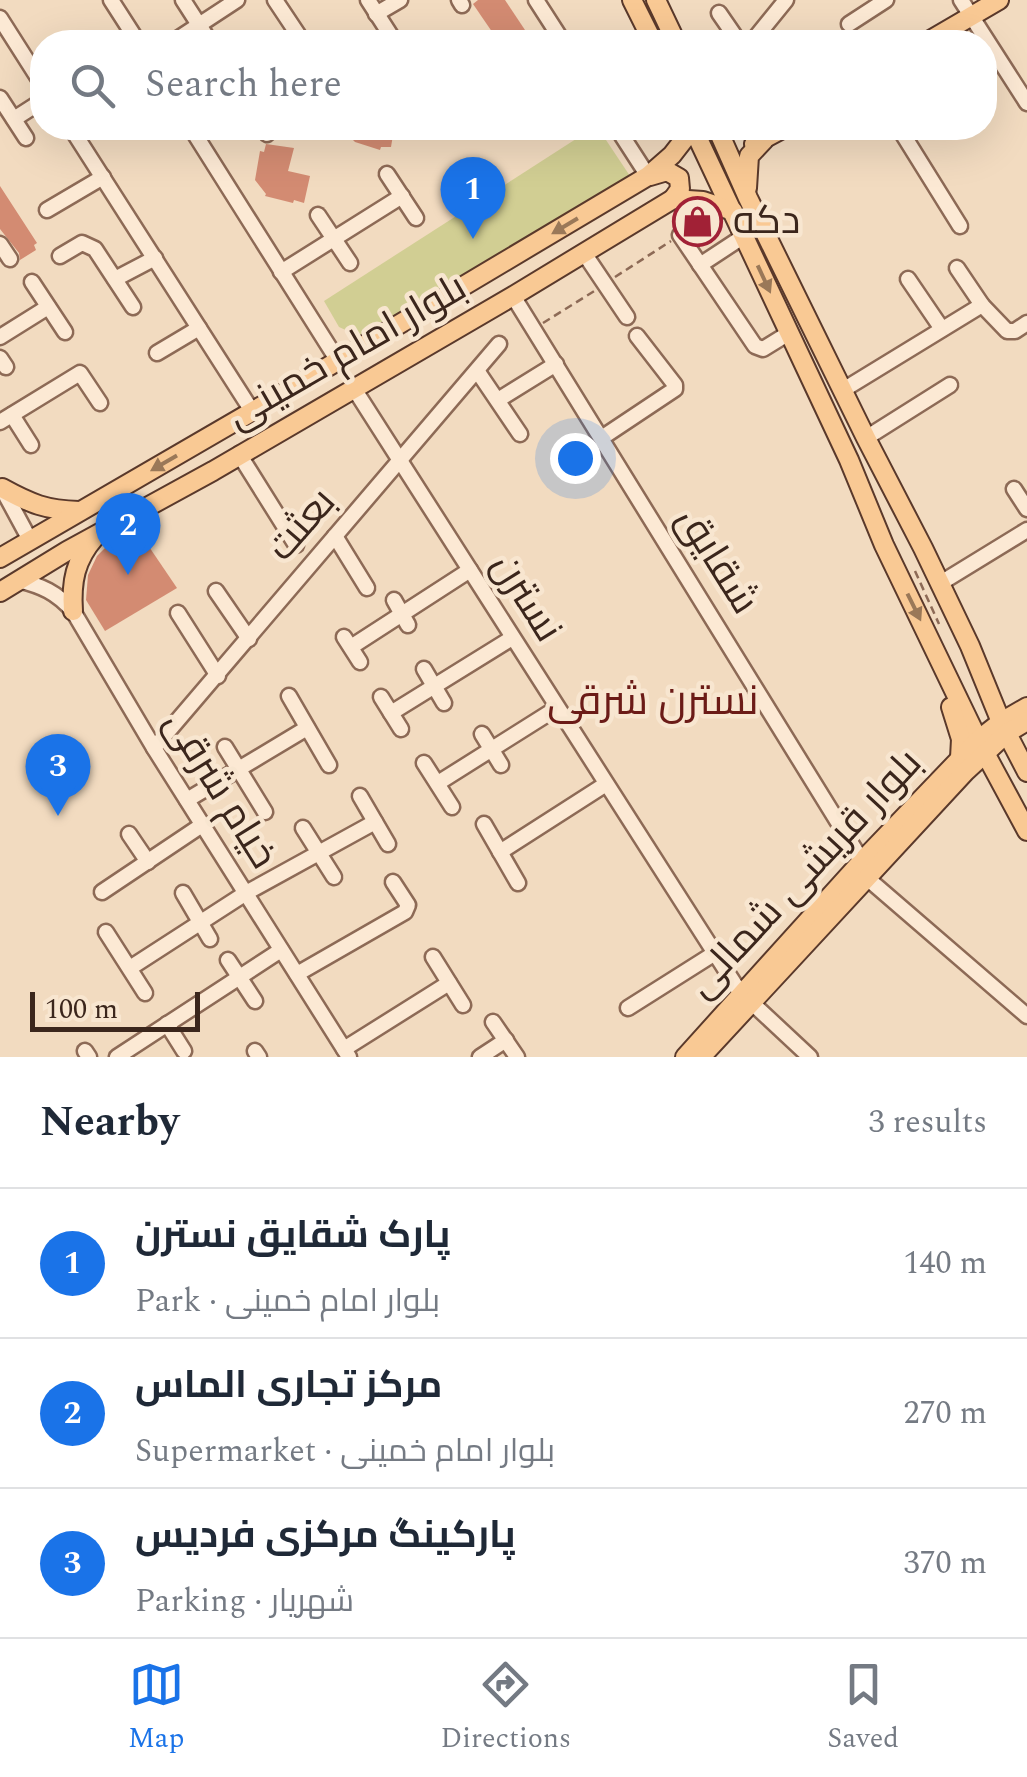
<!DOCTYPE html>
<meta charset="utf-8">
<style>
:root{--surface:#fff;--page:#f2f2f3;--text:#1f2937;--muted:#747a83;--line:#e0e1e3;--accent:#1a73e8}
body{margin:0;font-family:Spectral,Cairo,serif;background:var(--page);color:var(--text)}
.scale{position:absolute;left:30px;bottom:25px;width:170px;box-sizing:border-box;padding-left:10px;border:5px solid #3b261c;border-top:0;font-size:28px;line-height:35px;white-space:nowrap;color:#3b261c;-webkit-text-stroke:8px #f8e6d0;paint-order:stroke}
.you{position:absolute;left:575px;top:458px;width:35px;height:35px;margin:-25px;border:8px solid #fff;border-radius:50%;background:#1a73e8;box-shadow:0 0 0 15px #1a73e833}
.badge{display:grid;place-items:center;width:65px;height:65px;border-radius:50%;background:var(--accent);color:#fff;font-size:32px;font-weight:700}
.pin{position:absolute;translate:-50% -82px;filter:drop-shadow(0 2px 5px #0008)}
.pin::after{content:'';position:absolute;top:52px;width:35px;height:30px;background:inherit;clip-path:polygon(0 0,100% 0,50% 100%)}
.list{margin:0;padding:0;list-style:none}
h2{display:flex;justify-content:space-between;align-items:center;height:130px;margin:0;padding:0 40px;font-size:42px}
h2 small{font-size:32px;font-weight:400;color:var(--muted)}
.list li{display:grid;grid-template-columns:65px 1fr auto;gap:30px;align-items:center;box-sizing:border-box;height:150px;padding:0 40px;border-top:2px solid var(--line)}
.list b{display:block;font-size:38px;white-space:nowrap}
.list p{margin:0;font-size:32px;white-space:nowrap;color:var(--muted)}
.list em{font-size:32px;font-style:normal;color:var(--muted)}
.icon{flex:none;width:55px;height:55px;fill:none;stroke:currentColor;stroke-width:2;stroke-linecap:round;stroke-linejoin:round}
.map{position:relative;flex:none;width:1027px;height:1057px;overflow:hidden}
.search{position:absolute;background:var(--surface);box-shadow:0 10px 40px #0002;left:30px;right:30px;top:30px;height:110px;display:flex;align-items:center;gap:25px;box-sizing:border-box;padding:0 35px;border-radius:40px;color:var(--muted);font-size:38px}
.sheet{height:580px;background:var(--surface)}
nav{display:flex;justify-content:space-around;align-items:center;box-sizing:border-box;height:140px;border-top:2px solid var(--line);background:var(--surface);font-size:28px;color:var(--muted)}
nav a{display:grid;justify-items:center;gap:5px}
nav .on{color:var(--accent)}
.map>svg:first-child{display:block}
.green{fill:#d1ce93}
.building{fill:#d38b72}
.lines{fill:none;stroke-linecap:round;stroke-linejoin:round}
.minor-casing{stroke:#8d6a56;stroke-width:19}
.major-casing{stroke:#5a392b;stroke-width:22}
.path{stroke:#8d6a56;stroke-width:2.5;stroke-dasharray:8 5;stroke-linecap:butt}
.minor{stroke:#fce9d4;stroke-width:14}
.major{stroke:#f9c994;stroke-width:18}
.oneway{fill:#9a7858}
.labels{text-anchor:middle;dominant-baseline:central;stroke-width:9;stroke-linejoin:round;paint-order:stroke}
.poi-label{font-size:40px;fill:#3b261c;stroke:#f8e6d0;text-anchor:start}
.street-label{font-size:40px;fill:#3b261c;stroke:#f8e6d0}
.neighbourhood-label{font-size:42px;fill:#6b1b17;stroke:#f8e6d0}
</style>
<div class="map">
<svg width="1027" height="1057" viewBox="0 0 1027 1057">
<rect width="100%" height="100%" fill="#f2dbc0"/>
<!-- green -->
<polygon class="green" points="593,128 598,128 630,176 361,337 339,327 324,301"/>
<!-- building -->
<g class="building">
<polygon points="478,0 505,0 533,42 499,42 473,4"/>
<polygon points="347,128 387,128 386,133 393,135 391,147 381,147 380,150 355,142 347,134"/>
<polygon points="266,144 294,148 288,171 310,176 304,203 294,200 293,203 265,196 266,194 255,180 260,151 264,152"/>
<polygon points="0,186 37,243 34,245 36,250 20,260 19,253 0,229"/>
<polygon points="137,529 177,588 105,631 86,600 88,575 97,556 106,547"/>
</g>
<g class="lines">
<defs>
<g id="minor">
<polyline points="111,0 138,42"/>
<polyline points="183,0 210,42"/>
<polyline points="275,0 303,42"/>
<polyline points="368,0 395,42"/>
<polyline points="459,0 462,5"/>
<polyline points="536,0 563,42"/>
<polyline points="961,0 1027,103"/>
<polyline points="719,13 739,42"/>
<polyline points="376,14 400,0"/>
<polyline points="0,18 42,84"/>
<polyline points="849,24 886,0"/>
<polyline points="173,42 237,0"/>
<polyline points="752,42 786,0"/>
<polyline points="0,98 26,138"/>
<polyline points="14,119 42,101"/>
<polyline points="71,128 252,411"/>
<polyline points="191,128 338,361"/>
<polyline points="264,128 267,134"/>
<polyline points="617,128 648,176"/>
<polyline points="899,128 960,226"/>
<polyline points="387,174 416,218"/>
<polyline points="47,210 103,177"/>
<polyline points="318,215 350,263"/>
<polyline points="680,235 755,346 763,349 789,333"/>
<polyline points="0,244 10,259"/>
<polyline points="584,253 627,317"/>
<polyline points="60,256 82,243 95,249 133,307"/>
<polyline points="700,265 744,236"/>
<polyline points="957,268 982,305"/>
<polyline points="281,272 402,196"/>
<polyline points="115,279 155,258"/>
<polyline points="908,279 942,329"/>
<polyline points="32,282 65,332"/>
<polyline points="513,296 862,861"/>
<polyline points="0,337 48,307"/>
<polyline points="157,353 199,328"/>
<polyline points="0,358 6,367"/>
<polyline points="478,372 520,434"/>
<polyline points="353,387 741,994"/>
<polyline points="843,390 982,305 1007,331 1015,331 1027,323"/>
<polyline points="498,400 556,364"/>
<polyline points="12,415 31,445"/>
<polyline points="0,422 80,373 100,403"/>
<polyline points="603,437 675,389 675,385 637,336"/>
<polyline points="866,438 950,385"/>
<polyline points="239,454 296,545"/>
<polyline points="1014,489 1027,509"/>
<polyline points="3,490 30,540"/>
<polyline points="335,536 367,588"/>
<path d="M 18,580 C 42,586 56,592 73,611 L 154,748 L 349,1057"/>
<polyline points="939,584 1027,530"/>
<polyline points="216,591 249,639"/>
<polyline points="394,600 408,625"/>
<polyline points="178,613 218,676"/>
<polyline points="344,637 360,662"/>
<polyline points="351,647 470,570"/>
<polyline points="424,669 444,703"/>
<polyline points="289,696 329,765"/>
<polyline points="381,697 401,729"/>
<polyline points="391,713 512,638"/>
<polyline points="482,734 501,765"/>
<polyline points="225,747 265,812"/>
<polyline points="154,748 499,344"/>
<polyline points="424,763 452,807"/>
<polyline points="438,783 557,708"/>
<polyline points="360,796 388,844"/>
<polyline points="187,800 307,728"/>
<polyline points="484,824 518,883"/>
<polyline points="303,828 334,877"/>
<polyline points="129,834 148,862"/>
<polyline points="500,852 606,784"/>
<polyline points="867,878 1027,1016"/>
<polyline points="102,892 202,825"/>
<polyline points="183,893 210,939"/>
<polyline points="106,932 145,993"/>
<polyline points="433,957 463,1005"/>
<polyline points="228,960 255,1001"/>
<polyline points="130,968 246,893 375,822"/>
<polyline points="297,974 405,912 408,905 393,882"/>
<polyline points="751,1002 810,1057"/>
<polyline points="628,1008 715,953"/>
<polyline points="493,1022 517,1057"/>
<polyline points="167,1024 184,1051"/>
<polyline points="344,1049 449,983"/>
<polyline points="85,1051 89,1057"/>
<polyline points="255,1051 259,1057"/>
<polyline points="117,1057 281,950"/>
<polyline points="480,1057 506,1040"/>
</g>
<g id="major">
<polyline points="632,0 653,42"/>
<polyline points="656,0 676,42"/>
<polyline points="927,42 999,0"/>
<polyline points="693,128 849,460 884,545 978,740 1027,831"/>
<polyline points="717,128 748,198 866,438 923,548 970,646 1001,722 1027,772"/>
<polyline points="754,144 784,128"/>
<polyline points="650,176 667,171 679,178 680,189 673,199"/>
<polyline points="747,188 749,156 764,140"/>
<path d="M 2,488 C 31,504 46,510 79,511"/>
<polyline points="0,558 272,400 648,176 672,155 693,128"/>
<polyline points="0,592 67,551 213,471 513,296 673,199 703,201 733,211"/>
<path d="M 73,611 C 71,582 75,560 95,537"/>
<polyline points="951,707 961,739 960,758"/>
<polyline points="685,1057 862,861 978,740 1001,722 1027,707"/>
<polyline points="701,1057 965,772 1007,733 1027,721"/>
</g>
</defs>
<!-- minor casing -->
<use href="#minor" class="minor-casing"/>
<!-- major casing -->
<use href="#major" class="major-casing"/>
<!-- path -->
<g class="path">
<polyline points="615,277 671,241"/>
<polyline points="543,323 596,290"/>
<polyline points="915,571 939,624"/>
</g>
<!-- minor -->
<use href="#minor" class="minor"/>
<!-- major -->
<use href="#major" class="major"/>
</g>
<!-- one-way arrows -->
<defs><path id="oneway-solid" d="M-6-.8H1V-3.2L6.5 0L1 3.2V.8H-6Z" transform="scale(2.5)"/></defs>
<g class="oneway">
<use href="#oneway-solid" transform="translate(565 226) rotate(149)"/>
<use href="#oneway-solid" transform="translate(764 279) rotate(65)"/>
<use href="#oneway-solid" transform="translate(164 463) rotate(150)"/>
<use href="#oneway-solid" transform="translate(914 607) rotate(64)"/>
</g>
<!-- icons -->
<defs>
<symbol id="shop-ring" viewBox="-11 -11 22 22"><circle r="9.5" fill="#f8e6d0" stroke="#a12136" stroke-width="1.5"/><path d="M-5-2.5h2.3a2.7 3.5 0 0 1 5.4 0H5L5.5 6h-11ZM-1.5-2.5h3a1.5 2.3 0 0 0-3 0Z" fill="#a12136"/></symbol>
</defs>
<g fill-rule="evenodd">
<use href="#shop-ring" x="670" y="194" width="55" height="55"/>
</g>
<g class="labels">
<!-- poi labels -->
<g class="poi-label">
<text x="733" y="221">دکه</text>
</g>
<!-- street labels -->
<g class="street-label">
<text transform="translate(347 352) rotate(-30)">بلوار امام خمینی</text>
<text transform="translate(302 525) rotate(-49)">بعثت</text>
<text transform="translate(717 561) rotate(58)">شقایق</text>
<text transform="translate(526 598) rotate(58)">نسترن</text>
<text transform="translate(220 790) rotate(58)">خیام شرقی</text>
<text transform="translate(805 874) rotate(-47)">بلوار قریشی شمالی</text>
</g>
<!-- neighbourhood labels -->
<g class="neighbourhood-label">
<text x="653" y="701">نسترن شرقی</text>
</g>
</g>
</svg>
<div class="scale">100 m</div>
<div class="you"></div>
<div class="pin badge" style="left:473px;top:239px">1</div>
<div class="pin badge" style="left:128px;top:575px">2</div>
<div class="pin badge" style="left:58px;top:816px">3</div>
<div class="search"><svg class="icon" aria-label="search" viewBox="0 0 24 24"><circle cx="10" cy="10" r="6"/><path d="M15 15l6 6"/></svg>Search here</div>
</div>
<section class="sheet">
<h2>Nearby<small>3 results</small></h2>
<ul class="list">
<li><span class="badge">1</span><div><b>پارک شقایق نسترن</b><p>Park · بلوار امام خمینی</p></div><em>140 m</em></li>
<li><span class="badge">2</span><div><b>مرکز تجاری الماس</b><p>Supermarket · بلوار امام خمینی</p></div><em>270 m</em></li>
<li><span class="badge">3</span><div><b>پارکینگ مرکزی فردیس</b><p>Parking · شهریار</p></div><em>370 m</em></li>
</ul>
</section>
<nav>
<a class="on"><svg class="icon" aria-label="map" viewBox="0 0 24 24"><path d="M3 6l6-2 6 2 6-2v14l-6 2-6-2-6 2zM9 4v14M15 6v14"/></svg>Map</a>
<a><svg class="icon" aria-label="directions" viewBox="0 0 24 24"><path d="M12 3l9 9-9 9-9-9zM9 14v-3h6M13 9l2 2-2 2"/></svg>Directions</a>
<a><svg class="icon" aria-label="saved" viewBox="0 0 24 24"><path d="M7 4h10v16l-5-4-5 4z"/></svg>Saved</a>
</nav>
